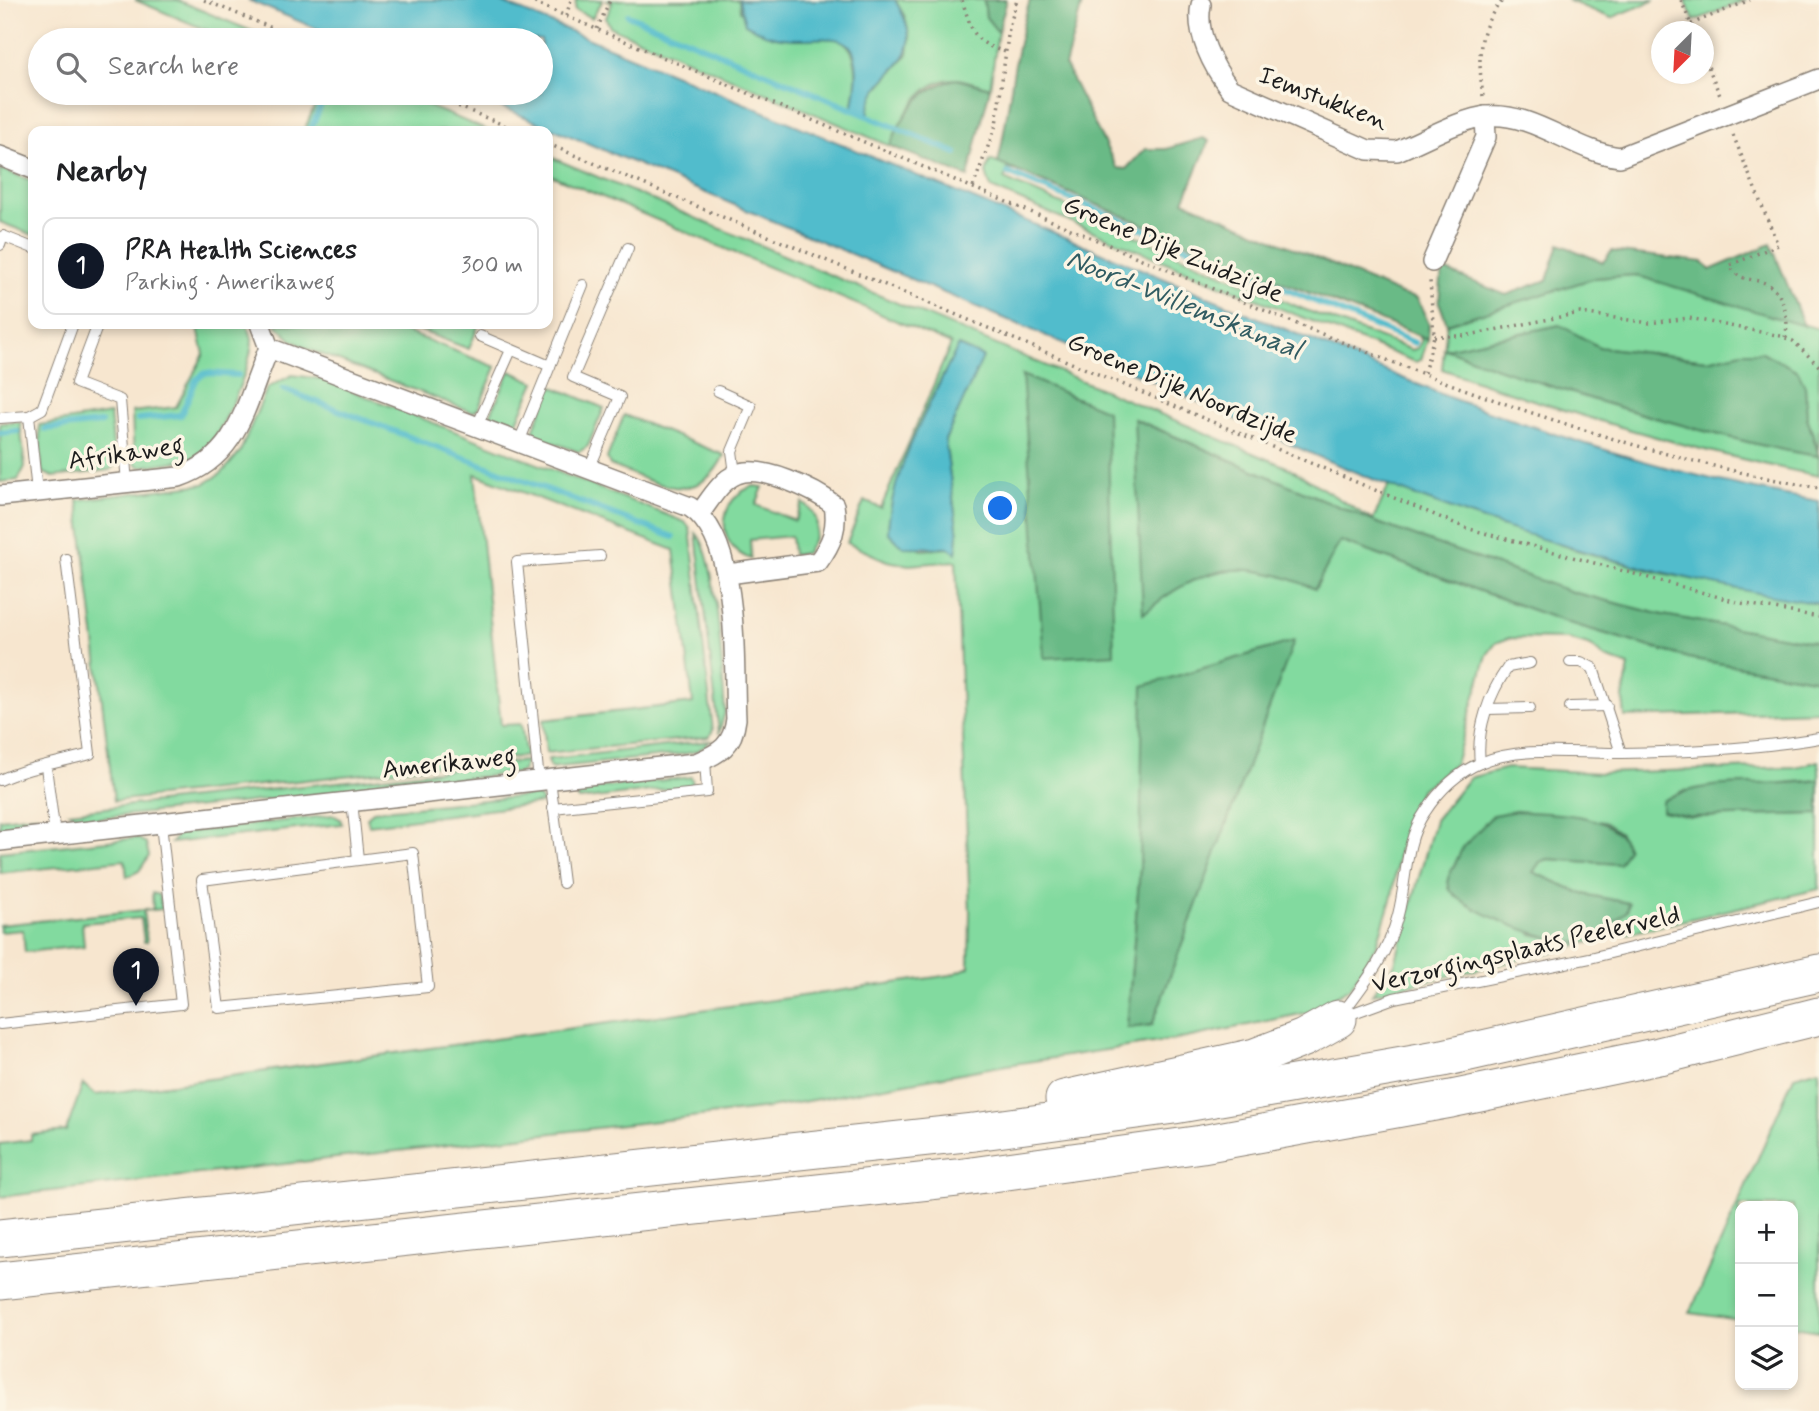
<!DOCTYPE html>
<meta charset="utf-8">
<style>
:root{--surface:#fff;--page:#f6f6f6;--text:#202124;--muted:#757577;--line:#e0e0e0;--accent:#111827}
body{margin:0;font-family:Mynerve,sans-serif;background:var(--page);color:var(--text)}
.controls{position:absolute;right:21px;bottom:21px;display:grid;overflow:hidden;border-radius:14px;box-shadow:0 4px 10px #0003}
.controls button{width:63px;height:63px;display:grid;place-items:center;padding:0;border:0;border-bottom:2px solid var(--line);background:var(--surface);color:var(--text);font:35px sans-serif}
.compass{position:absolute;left:1651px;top:21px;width:63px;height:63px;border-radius:50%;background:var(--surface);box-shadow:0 4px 10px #0003;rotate:204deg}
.you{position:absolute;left:1001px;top:509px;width:24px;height:24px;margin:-18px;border:5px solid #fff;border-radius:50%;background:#1a73e8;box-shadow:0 0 0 10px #1a73e833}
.badge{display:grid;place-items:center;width:46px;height:46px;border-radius:50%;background:var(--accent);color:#fff;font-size:23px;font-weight:700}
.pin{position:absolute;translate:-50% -58px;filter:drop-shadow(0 2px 4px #0008)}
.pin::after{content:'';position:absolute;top:37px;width:24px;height:21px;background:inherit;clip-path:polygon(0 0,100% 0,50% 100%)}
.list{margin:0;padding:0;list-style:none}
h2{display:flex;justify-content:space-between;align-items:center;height:91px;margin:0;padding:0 28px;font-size:30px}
h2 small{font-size:23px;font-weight:400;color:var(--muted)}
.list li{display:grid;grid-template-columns:46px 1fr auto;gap:21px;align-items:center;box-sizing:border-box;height:98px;margin:0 14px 14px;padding:0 14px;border:2px solid var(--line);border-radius:14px}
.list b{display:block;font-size:26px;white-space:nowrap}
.list p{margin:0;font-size:23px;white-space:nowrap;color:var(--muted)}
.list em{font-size:23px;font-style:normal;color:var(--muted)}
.icon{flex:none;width:38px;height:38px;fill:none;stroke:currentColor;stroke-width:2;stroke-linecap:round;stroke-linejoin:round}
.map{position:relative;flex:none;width:1819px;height:1411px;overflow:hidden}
.search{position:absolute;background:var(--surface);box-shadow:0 4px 10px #0003;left:28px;top:28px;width:525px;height:77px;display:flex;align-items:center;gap:18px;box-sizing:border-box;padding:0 24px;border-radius:38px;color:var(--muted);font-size:26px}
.panel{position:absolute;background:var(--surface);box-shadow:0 4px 10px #0003;left:28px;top:126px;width:525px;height:203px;border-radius:14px}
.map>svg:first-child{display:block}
.green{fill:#82da9f;stroke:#4f7b5e;stroke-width:2;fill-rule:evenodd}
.forest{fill:#69ba86;stroke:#426b51;stroke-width:2}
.water{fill:#51bccc;stroke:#366c74;stroke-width:2}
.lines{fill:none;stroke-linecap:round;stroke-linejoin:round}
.stream{stroke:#51bccc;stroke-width:6}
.lane-casing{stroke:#8a8176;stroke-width:12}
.street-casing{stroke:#8a8176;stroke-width:22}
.highway-casing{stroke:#8a8176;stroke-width:39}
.path{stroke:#8a8176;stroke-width:3.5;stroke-dasharray:2 5;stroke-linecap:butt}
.lane{stroke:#fff;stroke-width:10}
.street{stroke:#fff;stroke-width:19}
.highway{stroke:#fff;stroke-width:37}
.labels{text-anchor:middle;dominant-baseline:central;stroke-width:7;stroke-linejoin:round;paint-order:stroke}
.street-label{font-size:26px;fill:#1c1c1c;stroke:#fcf5e5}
.water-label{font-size:28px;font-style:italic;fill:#315c62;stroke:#fcf5e5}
</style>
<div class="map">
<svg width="1819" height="1411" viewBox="0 0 1819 1411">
<rect width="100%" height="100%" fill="#fcf5e5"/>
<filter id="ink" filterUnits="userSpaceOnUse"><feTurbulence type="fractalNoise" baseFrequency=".0143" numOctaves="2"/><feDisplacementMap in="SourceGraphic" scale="14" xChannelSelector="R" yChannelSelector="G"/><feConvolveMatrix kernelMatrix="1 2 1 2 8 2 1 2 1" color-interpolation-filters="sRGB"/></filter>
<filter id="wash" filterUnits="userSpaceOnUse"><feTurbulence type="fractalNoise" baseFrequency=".00686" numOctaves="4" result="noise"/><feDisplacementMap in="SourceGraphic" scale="28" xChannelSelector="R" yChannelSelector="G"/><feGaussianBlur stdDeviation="1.57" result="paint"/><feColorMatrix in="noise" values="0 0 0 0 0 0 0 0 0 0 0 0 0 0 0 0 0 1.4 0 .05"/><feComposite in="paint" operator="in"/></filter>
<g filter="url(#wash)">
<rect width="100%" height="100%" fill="#f7e6cf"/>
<!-- green -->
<g class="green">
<polygon points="135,0 177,0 273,40 230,40"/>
<polygon points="576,0 603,0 592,18 575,10"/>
<path d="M 607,0 L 739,0 L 740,11 C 756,19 773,30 790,36 C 802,40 816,35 829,36 C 864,41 857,84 852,110 L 868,115 L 870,97 L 908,54 L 910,38 L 905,17 L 895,0 L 984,0 L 986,17 L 998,32 L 990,88 C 979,85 968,80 957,79 C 922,77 901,119 890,146 L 610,27 L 606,18 L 612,3 Z"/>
<polygon points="1567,0 1655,0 1611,18"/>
<polygon points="1685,0 1746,0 1694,21"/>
<polygon points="320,93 397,93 489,131 304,131"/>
<path d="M 548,156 L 1291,469 L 1373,520 L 1389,485 L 1573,549 L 1656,572 L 1819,604 L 1819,643 L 1663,615 L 1572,592 L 1375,522 L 1135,419 L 1144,613 C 1201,564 1246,557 1315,589 L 1339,541 L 1569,623 L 1688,658 L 1819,680 L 1819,711 L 1625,717 L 1623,698 L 1629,666 L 1605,658 L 1591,646 L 1568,639 L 1509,638 L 1496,643 L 1487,655 L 1455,764 L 1420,790 L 1408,820 L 1399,850 L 1392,896 L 1377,944 L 1351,987 L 1310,1012 L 1186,1038 L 994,1067 L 769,1108 L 0,1197 L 0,1144 L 31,1140 L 31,1135 L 66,1131 L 83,1084 L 95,1095 L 951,975 L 969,967 L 970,912 L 956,561 L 909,565 L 887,561 L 847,543 L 864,501 L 881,508 L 951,344 L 548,174 ZM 959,346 L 982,357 L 945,440 L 958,535 L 956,552 L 949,548 L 922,550 L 888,532 C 890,479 932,393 959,346 ZM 1293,641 L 1152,1025 L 1127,1028 L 1140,868 Z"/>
<polygon points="990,160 1021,172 1008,169 1004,179 1303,309 1412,350 1418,348 1422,340 1417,335 1428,339 1421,360 1415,362 1208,280 991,188 986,173"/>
<polygon points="0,169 33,181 33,235 0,222"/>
<path d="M 1635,275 L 1819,329 L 1819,450 L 1807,417 L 1805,386 L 1742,352 L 1707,360 L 1599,347 L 1559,325 L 1446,349 C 1527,380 1609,406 1693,428 C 1735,439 1776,450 1819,456 L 1819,476 C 1690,450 1565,413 1442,369 L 1447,324 L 1595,278 Z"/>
<path d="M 197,324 L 247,324 C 249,329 251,334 252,339 C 252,366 219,441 199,458 L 140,467 L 134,462 L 132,412 L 176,407 L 204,354 Z"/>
<polygon points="275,324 386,324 496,367 478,409 472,412 308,349 292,340"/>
<polygon points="403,324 479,324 469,349"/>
<polygon points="510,371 535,382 515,426 492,419 490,415"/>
<polygon points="292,375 322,379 685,522 690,528 713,730 709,737 546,753 543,720 693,703 674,550 475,474 501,725 521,724 526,756 114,801 78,500 204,484 222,473 240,452 267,388"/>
<polygon points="551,386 604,408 588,446 579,452 535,436 533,431"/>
<polygon points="110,414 115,465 110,470 53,477 42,472 39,425"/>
<path d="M 624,415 L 724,455 C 698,511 652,481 610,465 L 607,458 Z"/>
<polygon points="20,422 25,467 18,480 0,482 0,423"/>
<path d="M 754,486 L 763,487 L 756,505 L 795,521 L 803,503 C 824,517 818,535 806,553 L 793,555 L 791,536 L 750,540 L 751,559 C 714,547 717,497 754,486 Z"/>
<path d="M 696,533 C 718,554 722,677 725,712 L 719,734 Z"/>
<polygon points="711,741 697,751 684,754 550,768 548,759"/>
<polygon points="526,761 523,770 518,773 81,820 69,812"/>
<polygon points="1819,761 1819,780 1682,791 1662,802 1663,811 1692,817 1819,814 1819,889 1591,942 1627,911 1629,903 1583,894 1533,872 1540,862 1548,859 1619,864 1620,833 1604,822 1516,811 1531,934 1582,945 1372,994 1395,963 1435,820 1469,778 1507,768 1600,773 1795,767"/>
<polygon points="691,777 693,783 690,786 579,800 575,793 577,790"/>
<polygon points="537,795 543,803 369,825 367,818 373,811"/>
<polygon points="35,815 24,826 0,829 0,819"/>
<polygon points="333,815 340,819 342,824 171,843 179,833"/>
<polygon points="137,838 146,843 149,856 139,871 127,877 125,860 0,873 0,852"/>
<polygon points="152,893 159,895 162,909 143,911 147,942 144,942 141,918 82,923 84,946 25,952 23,930 0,932 0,925 153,909"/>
<polygon points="1819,1069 1819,1331 1793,1327 1793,1206 1740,1206 1740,1320 1690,1313 1794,1076"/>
</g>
<!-- forest -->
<g class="forest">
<polygon points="984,0 1007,0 998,32 986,17"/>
<path d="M 1030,0 L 1083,0 L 1065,66 L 1117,168 L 1126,169 L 1145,149 L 1166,149 L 1203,138 L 1209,141 L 1184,201 L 1403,295 L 1417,298 L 1429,324 L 1428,339 L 1261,274 L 998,163 C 1010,109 1013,52 1030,0 Z"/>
<path d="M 956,79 L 990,88 L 968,177 L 890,146 C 903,113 920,88 956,79 Z"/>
<polygon points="1559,244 1603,262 1612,251 1703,262 1710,270 1771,244 1804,326 1635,275 1595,278 1447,324 1439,302 1442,269 1506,295 1547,280"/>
<path d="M 1560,325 L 1599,347 L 1707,360 L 1742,352 L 1762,352 L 1798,371 L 1805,386 L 1807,417 L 1819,456 C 1775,450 1732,438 1689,427 C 1606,405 1525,379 1445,349 Z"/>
<polygon points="1022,375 1107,411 1114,654 1044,658"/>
<path d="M 1134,419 L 1375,522 L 1572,592 L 1663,615 L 1819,643 L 1819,680 L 1688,658 L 1569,623 L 1340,541 L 1315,589 C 1246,557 1201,564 1143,614 Z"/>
<polygon points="1294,641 1152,1025 1127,1028 1140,868 1143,686"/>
<path d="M 1819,780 L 1819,814 L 1692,817 L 1662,811 L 1662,801 C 1711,775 1766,789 1819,780 Z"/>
<path d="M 1516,811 C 1552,815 1613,809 1628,849 L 1619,864 L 1548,859 L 1540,862 L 1533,872 L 1583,894 L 1629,903 L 1627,911 L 1591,942 C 1565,949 1463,912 1450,889 C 1448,885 1448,881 1448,878 L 1463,847 L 1493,815 Z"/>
</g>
<!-- water -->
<g class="water">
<path d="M 248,0 L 496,0 L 1448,397 C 1570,441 1691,480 1819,501 L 1819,604 C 1653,577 1493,530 1338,465 C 1268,436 1202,402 1132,372 C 911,279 690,186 468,93 L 541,93 L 541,40 L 344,40 Z"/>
<path d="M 739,0 L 895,0 C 937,70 872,62 868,116 L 852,110 C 874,4 818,53 765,34 C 758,31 751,27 745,24 Z"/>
<path d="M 958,346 L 983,357 L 945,440 L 958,535 L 956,553 L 949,548 L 903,547 L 888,532 C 890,471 932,401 958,346 Z"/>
</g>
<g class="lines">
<!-- stream -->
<g class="stream">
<polyline points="628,15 956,153"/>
<polyline points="310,131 326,93"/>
<polyline points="1008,173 1415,343"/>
<polyline points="466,325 466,324"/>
<polyline points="283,389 673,537"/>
<polyline points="138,419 181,415 196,380 205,373 238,375"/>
<polyline points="45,429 101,423"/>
<polyline points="0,433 17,431"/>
</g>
</g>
</g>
<g filter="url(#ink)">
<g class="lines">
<defs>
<g id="lane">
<polyline points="0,245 3,236 33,248"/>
<polyline points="98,324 76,383 120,400 127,483"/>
<polyline points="480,336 550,366"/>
<polyline points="718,391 751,406 732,451 735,474"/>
<polyline points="29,416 42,409 73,324"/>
<polyline points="0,418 29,416 37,492"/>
<polyline points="477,426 511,350"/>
<polyline points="519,442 583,285"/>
<polyline points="589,469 620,397 573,377 628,248"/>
<polyline points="1570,662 1581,662 1593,668 1621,753"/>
<polyline points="1570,707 1607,706"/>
<polyline points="1487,709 1530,708"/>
<path d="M 1480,763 C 1476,730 1489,694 1508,667 L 1530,663"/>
<polyline points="46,767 55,835"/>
<polyline points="550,779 563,883"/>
<path d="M 0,780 C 28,767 59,763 90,754 L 66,559"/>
<polyline points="539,781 517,562 600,556"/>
<polyline points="352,801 358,859"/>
<polyline points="553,808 707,792 705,759"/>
<polygon points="413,853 428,987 219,1008 202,880"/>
<path d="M 1341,1015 C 1365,983 1388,955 1398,915 C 1407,881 1404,842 1425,812 C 1438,792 1457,773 1480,763 C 1522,745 1577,754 1622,753 C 1688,752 1755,749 1819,738"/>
<polyline points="1345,1016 1394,998 1590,958 1819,902"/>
<polyline points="0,1024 181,1004 161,824"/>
</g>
<g id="street">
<path d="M 1201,5 C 1195,33 1213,67 1230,89 L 1368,150 L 1397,151 C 1422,141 1462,118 1488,116 C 1534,112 1575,152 1620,157 L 1819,79"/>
<polyline points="0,156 33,169"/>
<polyline points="1432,262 1486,137 1485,116"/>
<path d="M 0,496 L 179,477 C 239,457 246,402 269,348"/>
<path d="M 700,513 C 710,500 721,480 737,474 C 761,464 815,490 834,505 C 838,528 832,543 818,562 L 728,574"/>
<path d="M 0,841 L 696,763 C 720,753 733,746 736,719 C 733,662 741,540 690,507 L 269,348 L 260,324"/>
</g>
<g id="highway">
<polyline points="1064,1099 1255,1057 1304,1038 1338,1019"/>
<polyline points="0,1238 974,1132 1174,1105 1443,1058 1819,973"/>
<polyline points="0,1281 957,1178 1202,1144 1451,1099 1659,1056 1819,1016"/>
</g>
</defs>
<!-- lane casing -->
<use href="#lane" class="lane-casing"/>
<!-- street casing -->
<use href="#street" class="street-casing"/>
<!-- highway casing -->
<use href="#highway" class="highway-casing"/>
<!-- path -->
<g class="path">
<polyline points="204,0 301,40"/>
<path d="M 528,0 C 728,85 929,169 1130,254 C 1353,348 1579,446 1819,488"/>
<path d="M 962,0 C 972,30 972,43 1006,52"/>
<polyline points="1681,0 1694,32"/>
<polyline points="566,16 571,0"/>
<polyline points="1691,24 1750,0"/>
<polyline points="597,29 610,0"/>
<polyline points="1703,54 1721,98"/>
<polyline points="426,93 518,131"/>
<path d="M 1483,96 C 1478,59 1476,29 1503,0"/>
<path d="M 1733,135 L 1778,245 L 1730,265 C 1738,283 1753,277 1767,284 C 1785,293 1790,321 1785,337"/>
<polyline points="548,144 1466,528 1741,603 1819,617"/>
<polyline points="973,187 996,125 1009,28 1017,0"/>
<polyline points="1434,336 1464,336 1580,313 1650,323 1689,318 1781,336 1793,341 1819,366"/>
<polyline points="1424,373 1434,336 1430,281"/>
</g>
<!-- lane -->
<use href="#lane" class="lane"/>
<!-- street -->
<use href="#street" class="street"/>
<!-- highway -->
<use href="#highway" class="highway"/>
</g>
</g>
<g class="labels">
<!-- street labels -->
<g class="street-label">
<text transform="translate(1323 99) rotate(21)">Iemstukken</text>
<text transform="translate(1173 250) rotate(23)">Groene Dijk Zuidzijde</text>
<text transform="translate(1182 389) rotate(23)">Groene Dijk Noordzijde</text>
<text transform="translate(126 454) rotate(-8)">Afrikaweg</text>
<text transform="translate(449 764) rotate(-6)">Amerikaweg</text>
<text transform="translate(1526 950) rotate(-13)">Verzorgingsplaats Peelerveld</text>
</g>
<!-- water labels -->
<g class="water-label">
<text transform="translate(1184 305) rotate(22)">Noord-Willemskanaal</text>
</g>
</g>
</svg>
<div class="controls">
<button>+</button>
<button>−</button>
<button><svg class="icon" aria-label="layers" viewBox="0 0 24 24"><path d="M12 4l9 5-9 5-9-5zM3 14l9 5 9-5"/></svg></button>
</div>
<svg class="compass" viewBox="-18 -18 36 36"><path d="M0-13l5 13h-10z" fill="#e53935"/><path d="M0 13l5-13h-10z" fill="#757577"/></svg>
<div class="you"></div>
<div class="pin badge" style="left:136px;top:1006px">1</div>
<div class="search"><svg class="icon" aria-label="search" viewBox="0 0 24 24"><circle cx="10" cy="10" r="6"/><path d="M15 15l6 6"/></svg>Search here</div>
<section class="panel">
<h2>Nearby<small></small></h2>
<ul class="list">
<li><span class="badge">1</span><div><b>PRA Health Sciences</b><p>Parking · Amerikaweg</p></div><em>300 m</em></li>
</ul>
</section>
</div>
